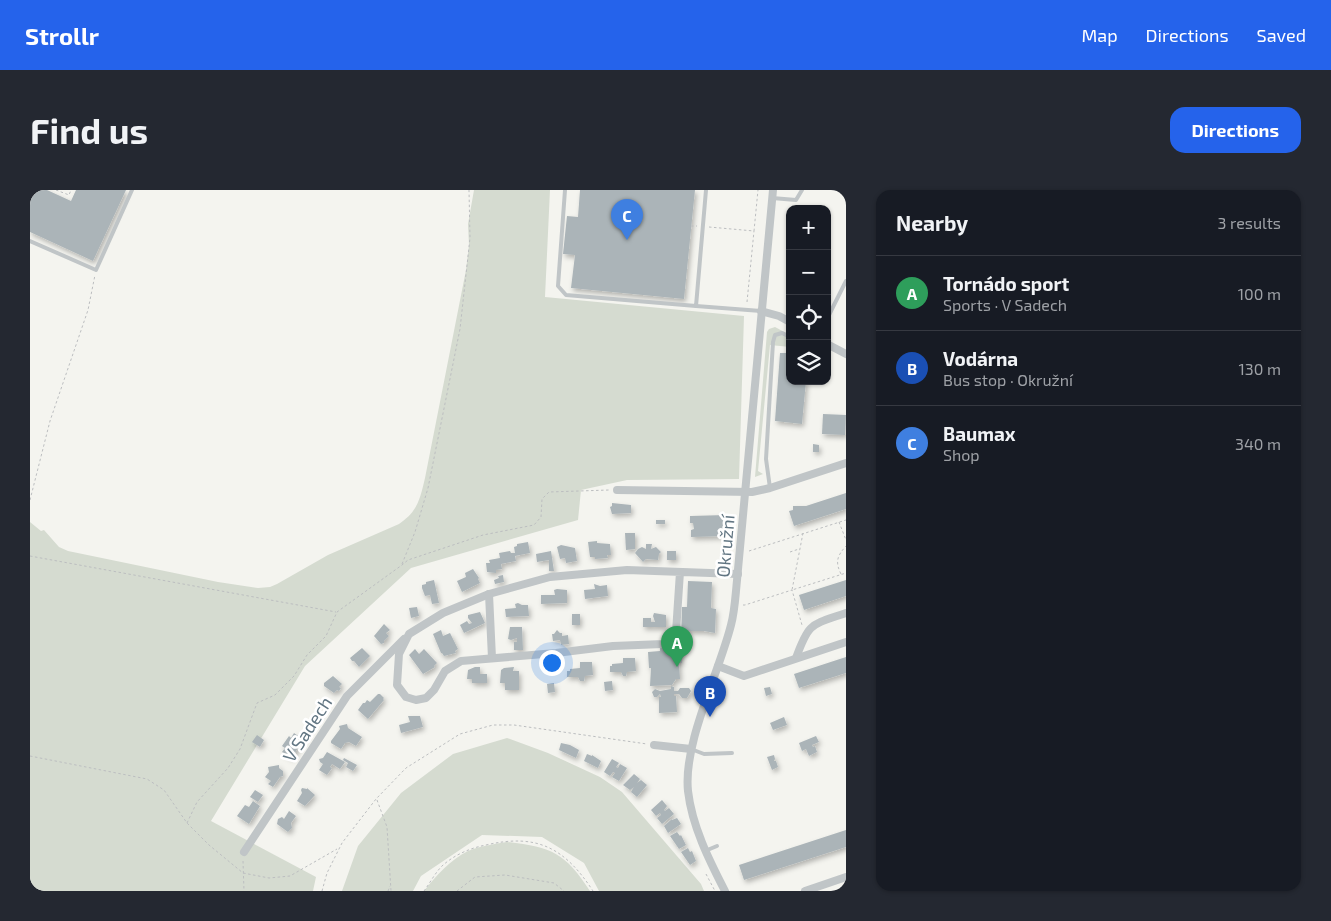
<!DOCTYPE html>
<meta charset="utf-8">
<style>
:root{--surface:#171b24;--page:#242831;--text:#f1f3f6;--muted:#9ea1a6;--line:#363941;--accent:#2563eb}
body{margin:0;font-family:"Exo 2",sans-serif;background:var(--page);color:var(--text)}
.controls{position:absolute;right:15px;top:15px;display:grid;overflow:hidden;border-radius:10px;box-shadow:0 1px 4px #0004}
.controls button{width:45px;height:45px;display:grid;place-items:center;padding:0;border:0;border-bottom:1px solid var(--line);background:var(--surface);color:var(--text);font:25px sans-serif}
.you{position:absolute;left:521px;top:472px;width:18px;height:18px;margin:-12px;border:4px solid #fff;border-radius:50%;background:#1a73e8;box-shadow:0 0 0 8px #1a73e833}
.badge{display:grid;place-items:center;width:32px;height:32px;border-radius:50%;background:var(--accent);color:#fff;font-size:16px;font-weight:700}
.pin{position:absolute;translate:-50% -41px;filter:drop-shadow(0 1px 2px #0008)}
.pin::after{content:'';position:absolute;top:26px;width:18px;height:15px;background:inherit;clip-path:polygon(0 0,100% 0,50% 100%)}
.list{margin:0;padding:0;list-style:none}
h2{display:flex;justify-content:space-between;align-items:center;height:65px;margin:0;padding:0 20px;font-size:21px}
h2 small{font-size:16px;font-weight:400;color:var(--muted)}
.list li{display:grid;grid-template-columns:32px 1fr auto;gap:15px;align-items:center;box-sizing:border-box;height:75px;padding:0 20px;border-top:1px solid var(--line)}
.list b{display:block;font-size:19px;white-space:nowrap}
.list p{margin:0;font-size:16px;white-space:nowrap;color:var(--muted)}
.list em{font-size:16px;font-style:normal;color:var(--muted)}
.icon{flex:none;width:28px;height:28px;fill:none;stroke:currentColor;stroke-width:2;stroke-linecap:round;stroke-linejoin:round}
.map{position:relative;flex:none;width:816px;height:701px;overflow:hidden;border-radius:15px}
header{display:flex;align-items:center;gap:30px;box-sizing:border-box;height:70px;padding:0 25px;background:var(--accent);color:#fff}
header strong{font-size:24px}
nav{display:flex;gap:28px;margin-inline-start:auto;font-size:18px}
.intro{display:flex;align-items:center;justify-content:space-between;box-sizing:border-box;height:120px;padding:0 30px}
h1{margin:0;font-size:35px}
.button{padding:12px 22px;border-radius:15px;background:var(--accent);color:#fff;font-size:18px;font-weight:700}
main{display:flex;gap:30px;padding:0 30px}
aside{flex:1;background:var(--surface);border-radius:15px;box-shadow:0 1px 4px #0004}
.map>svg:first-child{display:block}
.green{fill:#d5dbd0}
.building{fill:#abb4b8;filter:url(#shadow)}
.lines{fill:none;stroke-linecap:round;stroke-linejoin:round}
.path{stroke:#bcbec0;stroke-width:1;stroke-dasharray:2.5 2.5;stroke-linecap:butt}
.lane{stroke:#c0c5c7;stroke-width:4}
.street{stroke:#c0c5c7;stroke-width:8}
.labels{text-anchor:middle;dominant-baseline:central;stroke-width:5;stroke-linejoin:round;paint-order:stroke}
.street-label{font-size:18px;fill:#617582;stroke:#fff}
</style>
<header>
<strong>Strollr</strong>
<nav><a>Map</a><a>Directions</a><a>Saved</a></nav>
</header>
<div class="intro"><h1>Find us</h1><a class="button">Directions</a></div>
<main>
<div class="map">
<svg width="816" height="701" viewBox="0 0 816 701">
<defs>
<filter id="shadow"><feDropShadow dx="2" dy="3" stdDeviation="2.5" flood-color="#0004"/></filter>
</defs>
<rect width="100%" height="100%" fill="#f4f4ef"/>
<!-- green -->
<g class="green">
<path d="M 444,0 L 520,0 L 515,107 L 714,126 L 709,289 L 597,290 L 551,300 L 548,330 L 381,378 L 275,476 L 181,631 L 286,687 L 283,701 L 0,701 L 0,332 L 11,341 L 14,340 L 29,357 L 38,361 L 188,392 L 228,398 L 240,397 L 247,394 L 298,365 L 369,334 C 388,321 390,309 395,288 L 436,80 L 439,55 L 438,34 Z"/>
<polygon points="745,137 760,145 760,157 740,155 728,281 733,284 725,287 737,142 739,139"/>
<polygon points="477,548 518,563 570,587 592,602 671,694 674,701 569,701 554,673 512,647 452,645 391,686 383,701 312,701 328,656 371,603 423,564"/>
<path d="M 477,652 C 522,657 535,663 560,701 L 394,701 C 405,687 421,669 438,661 C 450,656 464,654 477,652 Z"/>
</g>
<!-- building -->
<g class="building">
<polygon points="0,0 17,0 41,11 46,0 96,0 63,71 0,42"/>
<polygon points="550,0 665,0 654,109 541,98 545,65 533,64 537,26 548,27"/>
<polygon points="750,163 760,163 760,191 776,191 772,234 745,231"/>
<polygon points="793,224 816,225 815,245 792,244"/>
<polygon points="783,254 789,255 789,262 783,262"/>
<polygon points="816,303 816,319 764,336 759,321 763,320 763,316 776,316"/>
<polygon points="582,313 601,315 601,323 582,324 580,317 582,316"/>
<polygon points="696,325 697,346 661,347 661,340 664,339 663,333 660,333 660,326"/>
<rect x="626" y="330" width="9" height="4"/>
<polygon points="595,343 605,343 605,359 596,360"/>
<polygon points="567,351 567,353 580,354 581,365 577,365 578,368 565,369 565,367 560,367 558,352"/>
<polygon points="498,352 500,363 485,366 486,371 471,374 472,379 466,380 466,383 457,382 456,373 460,373 459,370 470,368 469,363 480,361 481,363 485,363 484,357 487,356 487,354"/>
<polygon points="616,354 622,354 621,359 626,357 631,362 629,364 628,370 616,369 613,372 605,363 608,359 612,357 616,359"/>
<polygon points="531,355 545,358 547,371 536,373 535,368 530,369 527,357"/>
<polygon points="521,361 524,381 519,381 519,370 507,372 506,364"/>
<rect x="637" y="361" width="9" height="9"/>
<polygon points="443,379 449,388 448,389 450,393 432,402 427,391 436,387 435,383"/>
<polygon points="473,385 474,392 465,394 464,390 469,388 468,386"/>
<polygon points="404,390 409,413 402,414 400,405 395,406 392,398 392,395 396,394 396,392"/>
<polygon points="816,390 816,406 774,420 769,405"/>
<polygon points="658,391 682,392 681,418 686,419 685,443 674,441 655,441 654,451 651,456 652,470 652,473 649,473 650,489 646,489 642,495 620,496 621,478 619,478 618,462 630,461 630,458 635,458 635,461 648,460 648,455 651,450 652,417 657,417"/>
<polygon points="564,394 570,396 577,395 578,406 555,409 554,400 565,399"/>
<polygon points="527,399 537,400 537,413 511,414 511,405 525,405 524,400"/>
<polygon points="488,413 492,415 498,415 499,426 476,427 475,419 486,418 485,414"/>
<polygon points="387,417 389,426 381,428 379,418"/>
<polygon points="450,422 455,433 434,443 430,435 437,431 439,434 442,433 438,428 438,425"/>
<polygon points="624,423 636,425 636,437 613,437 613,428 621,428 621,432 625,432 623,426"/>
<rect x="542" y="424" width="8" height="11"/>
<polygon points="354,434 360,440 356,443 359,446 354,451 354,453 351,454 344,446"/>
<polygon points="480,437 492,437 493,460 484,460 484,452 487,452 487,448 481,450 478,449"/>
<polygon points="411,440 413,446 420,443 428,459 425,461 426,463 414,466 412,463 411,463 403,444"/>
<polygon points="527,440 530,443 532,443 532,446 538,445 539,454 531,455 530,450 523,451 522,444 524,444"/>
<polygon points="332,458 340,466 329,477 324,471 322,471 320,468"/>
<polygon points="385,459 389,464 394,459 407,473 404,476 405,477 393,484 379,465"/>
<polygon points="816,467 816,483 769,498 764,484"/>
<polygon points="593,468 605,468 606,481 597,482 596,486 593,486 591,482 580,482 580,476 582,476 582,474 593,473"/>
<polygon points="550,472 562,472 563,485 555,486 554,491 550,491 548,487 537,487 537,481 540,481 540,479 550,478"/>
<polygon points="445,477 450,477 450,484 457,484 457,493 442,493 442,489 437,489 438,480"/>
<polygon points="484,477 483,481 489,481 489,500 475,500 475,493 470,493 471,480 474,478"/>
<polygon points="303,486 312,494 309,497 311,498 309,501 307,500 304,503 294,496 294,493"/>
<polygon points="582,491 583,500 575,501 574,492"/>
<polygon points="524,493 525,502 518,503 517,494"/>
<polygon points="641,496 644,497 644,501 648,501 650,498 659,498 661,501 657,508 652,508 649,504 644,504 644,506 646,506 647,522 629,523 629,507 631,507 630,504 627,507 624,507 622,502 625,499 630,501 641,499"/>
<polygon points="740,497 742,504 736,506 734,498"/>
<polygon points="348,504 350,504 354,508 353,509 354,510 338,529 328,520 333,513 335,513 337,510 340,512"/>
<polygon points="378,526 390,526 393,537 371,543 369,535 380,532"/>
<polygon points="754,527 757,535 743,540 740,533"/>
<polygon points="317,534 318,538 332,547 326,556 319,552 315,553 311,559 301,553 301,551 310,539 309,536"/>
<polygon points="264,543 274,550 271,554 270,554 262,568 252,562 255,558 252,556 259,546 261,548"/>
<polygon points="227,545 234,550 230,557 222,552"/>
<polygon points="786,546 789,552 782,555 783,557 785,556 787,562 779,566 776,559 772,561 769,553"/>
<polygon points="531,553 540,555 549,560 546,568 529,560"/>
<polygon points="297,562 315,572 310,579 302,574 300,577 302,578 297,585 289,580 293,574 290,572 289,569 293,568"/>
<polygon points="557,564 562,566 562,565 571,571 568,578 554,571"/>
<polygon points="744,565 745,569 744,571 746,571 748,577 742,580 737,567"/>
<polygon points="314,568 327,575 323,581 316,577 318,573 313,570"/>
<polygon points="582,569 589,573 586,577 588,578 590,574 597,578 589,591 582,587 585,583 583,582 580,586 574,582"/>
<polygon points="249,575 249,578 253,581 253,586 250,587 243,597 238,594 241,591 235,587 239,582 238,577"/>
<polygon points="604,584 610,589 607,593 611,590 617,595 607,607 601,602 604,597 600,600 593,595"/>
<polygon points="272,598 277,599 277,598 285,605 275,616 267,611 272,603 271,600"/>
<polygon points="225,600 233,605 228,612 220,607"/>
<polygon points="632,610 637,616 634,620 635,621 639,618 644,624 632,634 627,628 631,625 630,623 626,626 621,620"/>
<polygon points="223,611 230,616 219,634 207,626 215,615 219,617"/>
<polygon points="259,621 266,626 261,633 262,638 258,642 247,634 248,629 252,627 254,629"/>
<polygon points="647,628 651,634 638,643 634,636 642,629 642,630"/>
<polygon points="816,640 816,657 714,690 709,675"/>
<polygon points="647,642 650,646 651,645 656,655 649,659 640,646"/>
<polygon points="658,658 660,662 662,661 666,671 660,675 651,662"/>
</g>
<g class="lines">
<!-- path -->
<g class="path">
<polyline points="26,0 39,5 41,0"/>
<polyline points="661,36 667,36"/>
<polyline points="679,37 724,41 728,0"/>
<polyline points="717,112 724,41"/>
<polyline points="0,310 20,231 58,120 65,85"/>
<polyline points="809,332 816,350"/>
<polyline points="773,343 762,400 816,383"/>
<polyline points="719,361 816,330"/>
<polyline points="760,362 769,359"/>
<polyline points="0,366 306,422"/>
<polyline points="372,374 385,342 398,298 430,139 440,48 439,0"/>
<path d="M 811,384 C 805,372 807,366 816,356"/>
<polyline points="713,415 715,415 762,400 772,435"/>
<polyline points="0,566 117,589 134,600 157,633 179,655 213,683 239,688 260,686 307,659"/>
<polyline points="347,610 357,637 361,701"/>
<polyline points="157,633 167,612 198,578 210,559 227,513 245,505 264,486 277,465 296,446 307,422 372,375 378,370 453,345 504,335 511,327 512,309 519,302 579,300"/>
<polyline points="213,671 214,701"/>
<polyline points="676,684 685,701"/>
<polyline points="292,701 297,683 312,653 346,609 376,578 430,544 463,535 484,535 617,554"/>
<polyline points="358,701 360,696"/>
<path d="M 394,701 C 400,693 405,683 412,676 C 424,665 440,658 456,655 C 507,643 535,658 563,701"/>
<polyline points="427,701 445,687 475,685 524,693 534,701"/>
</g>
<!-- lane -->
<g class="lane">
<polyline points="535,0 528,96 536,105 666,116 676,0"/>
<polyline points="742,8 766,10 772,0"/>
<polyline points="0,51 66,80 102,0"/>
<polyline points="666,116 731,121"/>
<polyline points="797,129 816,91"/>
<polyline points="740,298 736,269 743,152 745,145 752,143 760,147"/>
<polyline points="661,559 674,564 702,563"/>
<polyline points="675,661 687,656"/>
</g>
<!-- street -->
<g class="street">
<polyline points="731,121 749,126 760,132"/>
<polyline points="797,154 816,164"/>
<polyline points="587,300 722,302 740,298 816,273"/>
<polyline points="650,382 646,442 641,450 633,454 583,456 526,463 431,471 415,481 404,500 396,508 386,510 376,507 367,495 369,464 379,444 413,423 459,404 520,387 597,380 708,384"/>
<polyline points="459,404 462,468"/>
<path d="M 766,468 C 779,432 781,435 816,423"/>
<polyline points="688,476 714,486 816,452"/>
<polyline points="624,555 661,559"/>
<polyline points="214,662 317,506 374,449"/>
<path d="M 695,701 C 679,670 662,636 658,601 C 653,553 689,483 701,435 C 704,424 705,412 706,401 L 743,0"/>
<polyline points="775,701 816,687"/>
</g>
</g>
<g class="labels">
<!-- street labels -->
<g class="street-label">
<text transform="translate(695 356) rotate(-85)">Okružní</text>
<text transform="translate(277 539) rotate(-57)">V Sadech</text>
</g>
</g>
</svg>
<div class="controls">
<button>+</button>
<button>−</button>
<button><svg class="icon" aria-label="locate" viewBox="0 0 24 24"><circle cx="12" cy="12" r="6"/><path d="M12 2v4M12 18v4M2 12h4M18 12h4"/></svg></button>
<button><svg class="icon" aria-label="layers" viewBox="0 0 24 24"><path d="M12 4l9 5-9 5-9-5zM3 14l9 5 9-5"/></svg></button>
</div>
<div class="you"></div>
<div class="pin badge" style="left:647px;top:477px;background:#2e9e5b">A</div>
<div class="pin badge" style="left:680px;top:527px;background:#1a4fb4">B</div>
<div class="pin badge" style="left:597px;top:50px;background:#3f7fe0">C</div>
</div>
<aside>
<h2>Nearby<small>3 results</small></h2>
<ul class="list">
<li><span class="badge" style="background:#2e9e5b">A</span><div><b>Tornádo sport</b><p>Sports · V Sadech</p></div><em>100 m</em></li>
<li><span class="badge" style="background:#1a4fb4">B</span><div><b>Vodárna</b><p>Bus stop · Okružní</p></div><em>130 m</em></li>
<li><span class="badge" style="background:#3f7fe0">C</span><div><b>Baumax</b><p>Shop</p></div><em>340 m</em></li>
</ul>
</aside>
</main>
